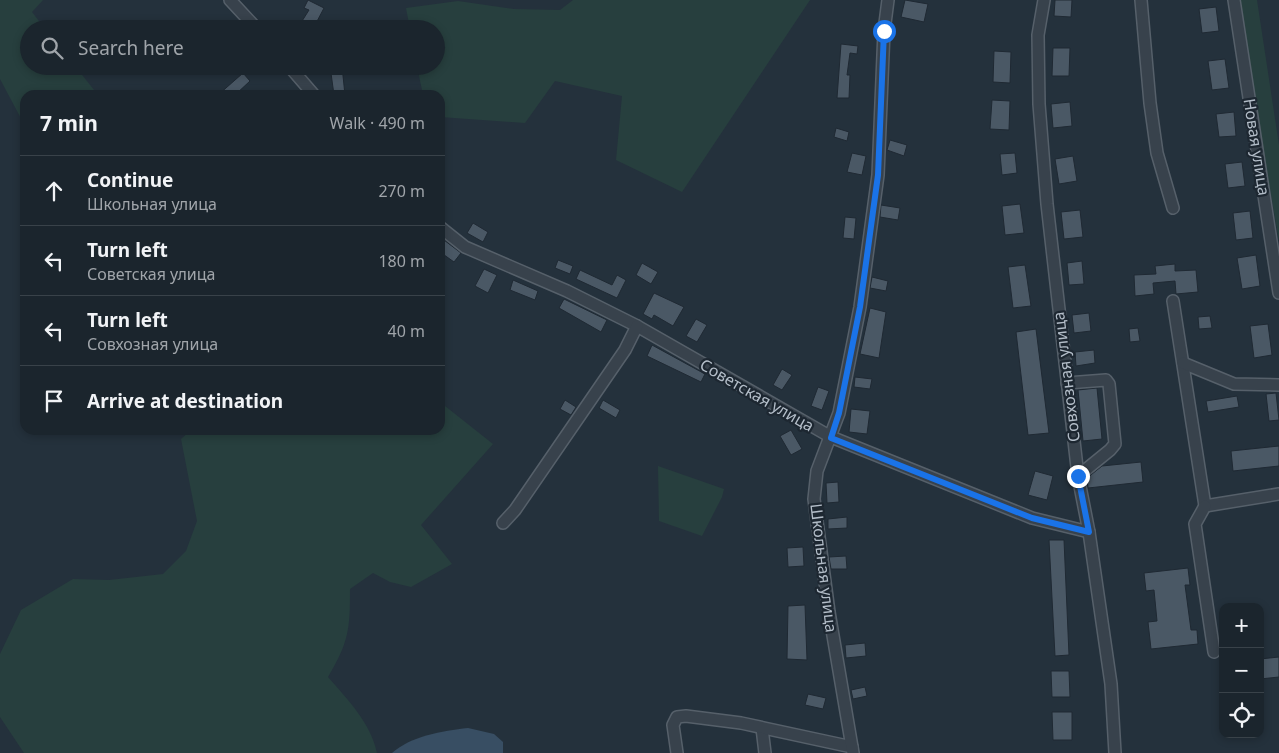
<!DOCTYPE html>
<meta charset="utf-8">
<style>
:root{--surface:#1b252d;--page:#242d35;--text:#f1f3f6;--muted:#a0a5aa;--line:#394249}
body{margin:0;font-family:"Noto Sans",sans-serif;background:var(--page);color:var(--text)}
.controls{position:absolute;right:15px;bottom:15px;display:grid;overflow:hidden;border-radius:10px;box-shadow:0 2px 8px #0003}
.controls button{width:45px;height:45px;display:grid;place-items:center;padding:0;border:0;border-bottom:1px solid var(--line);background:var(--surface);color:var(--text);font:25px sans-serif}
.stop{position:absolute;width:15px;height:15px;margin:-11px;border:4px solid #1a73e8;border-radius:50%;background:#fff}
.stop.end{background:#1a73e8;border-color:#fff;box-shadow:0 1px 5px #0008}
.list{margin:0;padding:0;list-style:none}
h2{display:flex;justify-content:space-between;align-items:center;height:65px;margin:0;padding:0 20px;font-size:21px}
h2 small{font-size:16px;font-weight:400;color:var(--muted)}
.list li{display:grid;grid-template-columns:32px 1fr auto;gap:15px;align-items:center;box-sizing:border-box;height:70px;padding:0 20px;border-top:1px solid var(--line)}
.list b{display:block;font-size:19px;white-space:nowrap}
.list p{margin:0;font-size:16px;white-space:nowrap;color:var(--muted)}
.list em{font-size:16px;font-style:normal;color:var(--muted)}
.icon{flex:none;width:28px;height:28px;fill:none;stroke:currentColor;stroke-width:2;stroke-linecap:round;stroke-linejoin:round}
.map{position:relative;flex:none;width:1279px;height:753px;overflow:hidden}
.search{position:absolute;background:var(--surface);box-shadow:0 2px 8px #0003;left:20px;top:20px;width:425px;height:55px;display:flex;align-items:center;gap:12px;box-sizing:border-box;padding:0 18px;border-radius:28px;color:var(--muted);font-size:19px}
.panel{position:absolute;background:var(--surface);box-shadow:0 2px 8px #0003;left:20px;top:90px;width:425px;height:345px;border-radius:15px}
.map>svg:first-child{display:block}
.green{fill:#273f3e}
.water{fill:#384e63}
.building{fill:#4a5865;stroke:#1f2933}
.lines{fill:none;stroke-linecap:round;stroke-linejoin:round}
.minor-casing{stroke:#56606a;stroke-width:14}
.minor{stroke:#38424c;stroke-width:11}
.route{stroke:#1a73e8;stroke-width:6}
.labels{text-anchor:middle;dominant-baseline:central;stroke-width:4.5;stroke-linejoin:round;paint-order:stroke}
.street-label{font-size:16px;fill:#b3bdc8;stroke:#1d2731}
</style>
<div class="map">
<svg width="1279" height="753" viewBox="0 0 1279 753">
<rect width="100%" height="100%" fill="#24313c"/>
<!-- green -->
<g class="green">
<polygon points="0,0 43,0 32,12 45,29 29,29 29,66 75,66 98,95 25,95 25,126 0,79"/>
<polygon points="573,0 810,0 682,192 616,160 622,96 555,81 525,123 440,117 440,95 423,95 417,66 436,66 436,29 410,29 406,8 458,1 514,9 560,10"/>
<polygon points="1237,0 1257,0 1279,145 1279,241"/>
<path d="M 440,402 L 493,444 L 421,525 L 452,564 L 411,587 L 390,582 L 373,573 L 350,589 C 350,629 349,642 328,677 C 347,699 371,723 377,753 L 24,753 L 0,717 L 0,654 L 21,610 L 73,579 L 109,580 L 163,574 L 186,551 L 197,521 L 181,439 L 190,431 L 440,430 Z"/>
<polygon points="658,466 724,489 722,497 702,536 659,521"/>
</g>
<!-- water -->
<path class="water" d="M 468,728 L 494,734 L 503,742 L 503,753 L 392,753 C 411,736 442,731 468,728 Z"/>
<!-- building -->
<g class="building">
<polygon points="308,0 324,8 313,29 297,29 309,10 304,8"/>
<polygon points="905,0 928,4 924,22 901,17"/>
<polygon points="1055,0 1072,0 1071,17 1054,16"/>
<polygon points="1216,7 1219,31 1202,33 1199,9"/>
<polygon points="841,44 858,46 857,54 850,53 847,75 850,75 849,98 837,98"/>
<polygon points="1053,48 1070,48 1069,76 1052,76"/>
<polygon points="994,51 1011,52 1010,83 993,82"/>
<polygon points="1225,59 1229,88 1212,90 1208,61"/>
<polygon points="330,66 342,66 345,95 334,95"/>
<polygon points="243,73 250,81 235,95 218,95"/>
<polygon points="992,100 1010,101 1009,130 990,129"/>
<polygon points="1070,102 1072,126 1053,128 1051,104"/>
<polygon points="1234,112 1236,136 1219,137 1216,114"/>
<polygon points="836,128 849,132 847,141 834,137"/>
<polygon points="890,140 907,145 904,156 887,150"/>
<polygon points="852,153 866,156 862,175 847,172"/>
<polygon points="1015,153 1017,173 1002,175 1000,154"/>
<polygon points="1073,156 1077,181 1059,184 1055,159"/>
<polygon points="1242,162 1245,186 1228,188 1225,164"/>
<polygon points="1020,204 1024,233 1005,235 1002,206"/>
<polygon points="881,205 900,208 898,220 880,217"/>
<polygon points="1080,210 1083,237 1064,239 1061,212"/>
<polygon points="1250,211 1253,238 1236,240 1233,213"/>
<polygon points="845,217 856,218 854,239 843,238"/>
<polygon points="473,223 488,232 483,242 467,233"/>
<polygon points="444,240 461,253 454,262 440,252 440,246"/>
<polygon points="1256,255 1260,286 1242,289 1237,258"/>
<polygon points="558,260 573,266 570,274 555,268"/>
<polygon points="1082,261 1084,284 1069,285 1067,263"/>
<polygon points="642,263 658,272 651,284 636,275"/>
<polygon points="1175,264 1175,271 1196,270 1198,292 1176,294 1175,281 1153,283 1154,294 1135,296 1134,275 1156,274 1155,266"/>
<polygon points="1025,265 1031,306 1013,308 1008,267"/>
<polygon points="484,269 497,275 488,293 475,286"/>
<polygon points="580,270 612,285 617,275 626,280 617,298 576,279"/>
<polygon points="872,277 888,281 886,291 870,288"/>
<polygon points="513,280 538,291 535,300 510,290"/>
<polygon points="654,293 684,307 673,326 654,315 652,319 643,314"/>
<polygon points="564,299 607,320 601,332 559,308"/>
<polygon points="870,308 886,312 879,358 860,354"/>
<polygon points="1089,313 1091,331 1074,333 1072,315"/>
<polygon points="1210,316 1212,328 1199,329 1198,317"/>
<polygon points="696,319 707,325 697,342 686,336"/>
<polygon points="1268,324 1272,355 1254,358 1250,326"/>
<polygon points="1138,328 1140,341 1130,342 1129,329"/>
<polygon points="1036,329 1049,433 1028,435 1016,332"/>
<polygon points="652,345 705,374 701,382 647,356"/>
<polygon points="1094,350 1095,363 1076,366 1075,352"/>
<polygon points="782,369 792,375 782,390 773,385"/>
<polygon points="855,377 872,379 870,389 854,387"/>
<polygon points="818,387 829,391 822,410 811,406"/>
<polygon points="1097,388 1102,439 1083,441 1078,390"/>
<polygon points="1276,393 1279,420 1269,421 1266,394"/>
<polygon points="1237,396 1239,407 1208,412 1206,401"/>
<polygon points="565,400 576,407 571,415 560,409"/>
<polygon points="603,400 620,410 616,418 599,408"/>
<polygon points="851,409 870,411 867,434 849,432"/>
<polygon points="791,430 802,449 791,455 780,436"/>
<polygon points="1279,446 1279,466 1233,471 1231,451"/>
<polygon points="1141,462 1143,482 1088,488 1087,478 1102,466"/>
<polygon points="1035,471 1053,476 1047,500 1028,495"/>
<polygon points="838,482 839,502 827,503 826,483"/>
<polygon points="847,517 847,528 828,529 828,519"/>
<polygon points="1049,540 1064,540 1069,655 1055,656"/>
<polygon points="803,547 804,566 788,567 787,548"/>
<polygon points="846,556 847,569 831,569 829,557"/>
<polygon points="1188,568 1190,585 1185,585 1191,630 1197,630 1198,644 1151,649 1148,622 1157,621 1154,590 1146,591 1144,573"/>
<polygon points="805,605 807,660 787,659 788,606"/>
<polygon points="865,643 866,656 846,658 845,645"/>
<polygon points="1279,657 1279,677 1260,679 1260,659"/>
<polygon points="1051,671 1069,671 1070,697 1052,697"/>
<polygon points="865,687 867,696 853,699 851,690"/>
<polygon points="808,694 826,698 823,709 805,705"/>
<polygon points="1052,712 1072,712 1072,740 1053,740"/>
</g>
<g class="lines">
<defs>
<g id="minor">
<polyline points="230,0 257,29"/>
<polyline points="1044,0 1038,35 1039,104 1047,204 1078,476 1089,532 1111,684 1115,753"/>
<polyline points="1141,0 1150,103 1157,153 1173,208"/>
<polyline points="1234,0 1279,293"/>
<polyline points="289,66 314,95"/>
<polyline points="440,227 465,247 567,291 637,326 831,437 1032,518 1089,532"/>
<polyline points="1173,301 1205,506 1279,494"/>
<polyline points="1183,363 1234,384 1279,385"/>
<polyline points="1067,383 1106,380 1109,384 1115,444 1110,450 1078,476"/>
<polyline points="1205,506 1195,524 1214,652"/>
<polyline points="503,523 515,510 625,350 637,326"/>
<polyline points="762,728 765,753"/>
<polyline points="677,753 673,725 677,717 686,716 741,723 852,747"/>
<polyline points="853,753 829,612 814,499 817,471 839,413 860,307 878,175 884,31 888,0"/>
</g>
</defs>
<!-- minor casing -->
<use href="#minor" class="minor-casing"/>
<!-- minor -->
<use href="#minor" class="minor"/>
</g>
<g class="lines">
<!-- route -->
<polyline class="route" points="884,31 878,175 860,307 839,413 831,438 1032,518 1089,532 1078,476"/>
</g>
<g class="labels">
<!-- street labels -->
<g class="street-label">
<text transform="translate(1257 147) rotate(81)">Новая улица</text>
<text transform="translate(1066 377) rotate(-97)">Совхозная улица</text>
<text transform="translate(757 395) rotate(30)">Советская улица</text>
<text transform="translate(824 568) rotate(83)">Школьная улица</text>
</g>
</g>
</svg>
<div class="controls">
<button>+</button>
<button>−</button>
<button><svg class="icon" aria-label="locate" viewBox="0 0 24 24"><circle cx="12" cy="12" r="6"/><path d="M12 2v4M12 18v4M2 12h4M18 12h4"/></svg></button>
</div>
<div class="stop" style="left:884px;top:31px"></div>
<div class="stop end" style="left:1078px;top:476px"></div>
<div class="search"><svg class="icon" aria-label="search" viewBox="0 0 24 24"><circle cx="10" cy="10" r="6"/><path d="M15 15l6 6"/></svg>Search here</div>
<section class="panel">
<h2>7 min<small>Walk · 490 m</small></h2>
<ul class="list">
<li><svg class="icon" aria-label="ahead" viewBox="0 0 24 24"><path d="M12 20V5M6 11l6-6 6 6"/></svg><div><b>Continue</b><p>Школьная улица</p></div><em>270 m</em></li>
<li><svg class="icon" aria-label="left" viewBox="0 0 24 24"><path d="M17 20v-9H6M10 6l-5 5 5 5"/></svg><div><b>Turn left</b><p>Советская улица</p></div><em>180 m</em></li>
<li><svg class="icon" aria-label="left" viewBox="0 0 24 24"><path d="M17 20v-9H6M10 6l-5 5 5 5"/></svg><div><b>Turn left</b><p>Совхозная улица</p></div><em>40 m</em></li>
<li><svg class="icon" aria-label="arrive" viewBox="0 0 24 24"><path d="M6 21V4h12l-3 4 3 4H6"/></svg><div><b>Arrive at destination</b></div></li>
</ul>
</section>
</div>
